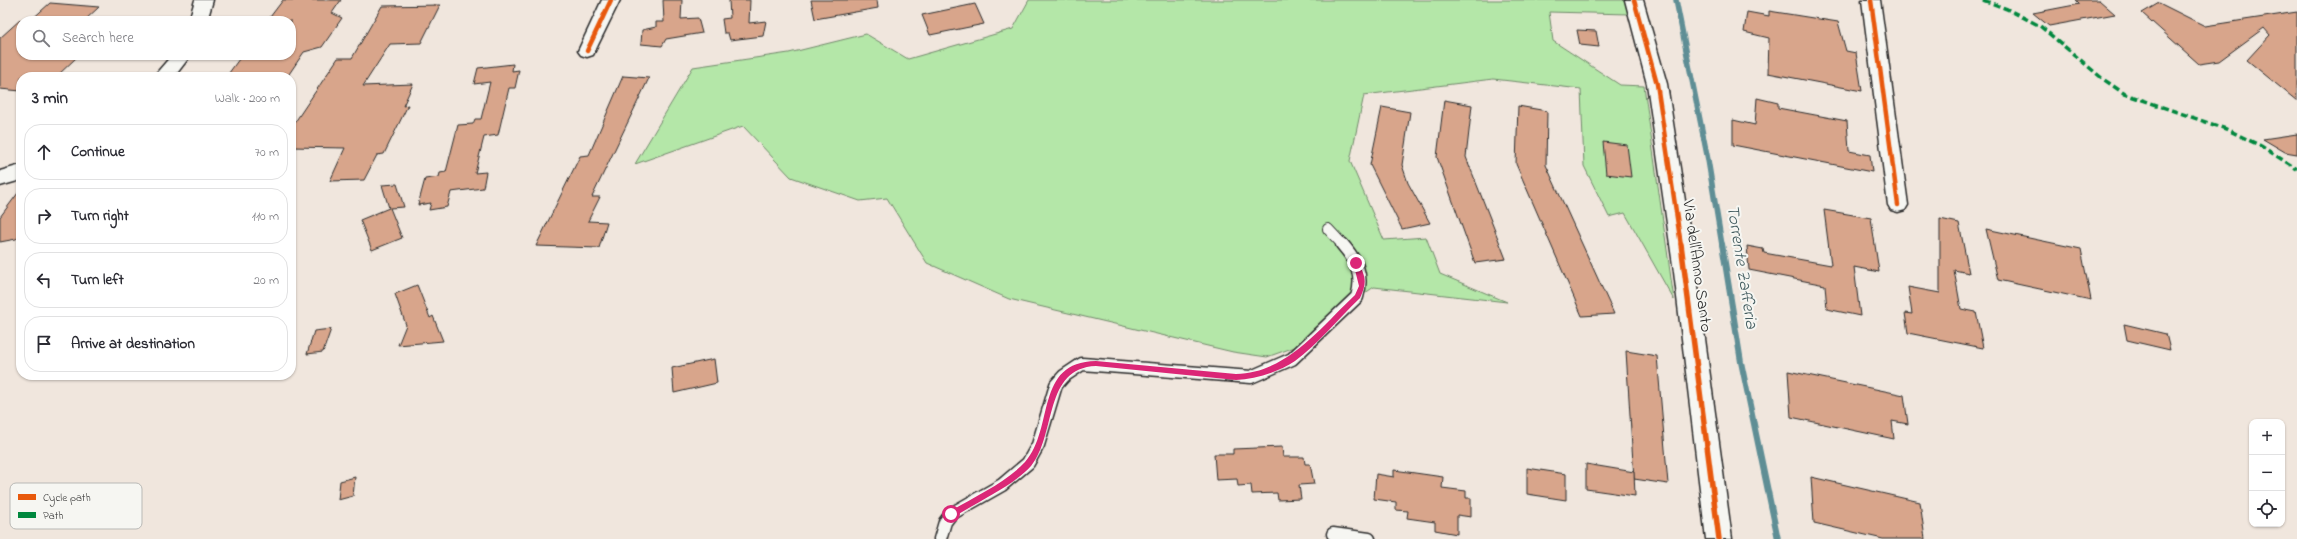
<!DOCTYPE html>
<meta charset="utf-8">
<style>
:root{--surface:#fff;--page:#f7f7f7;--text:#2b2b33;--muted:#7c7c81;--line:#e1e1e2}
body{margin:0;font-family:"Indie Flower",sans-serif;background:var(--page);color:var(--text)}
.controls{position:absolute;right:12px;bottom:12px;display:grid;overflow:hidden;border-radius:8px;box-shadow:0 1px 3px #0004}
.controls button{width:36px;height:36px;display:grid;place-items:center;padding:0;border:0;border-bottom:1px solid var(--line);background:var(--surface);color:var(--text);font:20px sans-serif}
.stop{position:absolute;width:12px;height:12px;margin:-9px;border:3px solid #db2777;border-radius:50%;background:#fff}
.stop.end{background:#db2777;border-color:#fff;box-shadow:0 1px 4px #0008}
.list{margin:0;padding:0;list-style:none}
h2{display:flex;justify-content:space-between;align-items:center;height:52px;margin:0;padding:0 16px;font-size:17px}
h2 small{font-size:13px;font-weight:400;color:var(--muted)}
.list li{display:grid;grid-template-columns:26px 1fr auto;gap:12px;align-items:center;box-sizing:border-box;height:56px;margin:0 8px 8px;padding:0 8px;border:1px solid var(--line);border-radius:16px}
.list b{display:block;font-size:15px;white-space:nowrap}
.list em{font-size:13px;font-style:normal;color:var(--muted)}
.icon{flex:none;width:22px;height:22px;fill:none;stroke:currentColor;stroke-width:2;stroke-linecap:round;stroke-linejoin:round}
.map{position:relative;flex:none;width:2297px;height:539px;overflow:hidden}
.search{position:absolute;background:var(--surface);box-shadow:0 1px 3px #0004;left:16px;top:16px;width:280px;height:44px;display:flex;align-items:center;gap:10px;box-sizing:border-box;padding:0 14px;border-radius:16px;color:var(--muted);font-size:15px}
.panel{position:absolute;background:var(--surface);box-shadow:0 1px 3px #0004;left:16px;top:72px;width:280px;height:308px;border-radius:16px}
.map>svg:first-child{display:block}
.green{fill:#b4e7a8;stroke:#70896a}
.lines{fill:none;stroke-linecap:round;stroke-linejoin:round}
.stream-far1{stroke:#5e8e95;stroke-width:5.5}
.stream{stroke:#5e8e95;stroke-width:6}
.building{fill:#d8a58b;stroke:#2b2b2b}
.lane-far1-casing{stroke:#2b2b2b;stroke-width:12}
.lane-casing{stroke:#2b2b2b;stroke-width:15}
.street-casing{stroke:#2b2b2b;stroke-width:3}
.secondary-casing{stroke:#2b2b2b;stroke-width:3}
.lane-far1{stroke:#f6f6f2;stroke-width:10}
.lane{stroke:#f6f6f2;stroke-width:12}
.street{fill:#f6f6f2;fill-rule:evenodd}
.secondary{fill:#f6f6f2;fill-rule:evenodd}
.quiet{stroke:#00873e;stroke-width:3.5;stroke-dasharray:7 3.5;stroke-linecap:butt}
.cycleway-far1-casing{stroke:#f6f6f2;stroke-width:6}
.cycleway-casing{stroke:#f6f6f2;stroke-width:8}
.cycleway-far1{stroke:#e8590c;stroke-width:4.5}
.cycleway{stroke:#e8590c;stroke-width:5.5}
.route{fill:#db2777}
.labels{text-anchor:middle;dominant-baseline:central;stroke-width:4;stroke-linejoin:round;paint-order:stroke}
.street-label{font-size:17px;fill:#2b2b2b;stroke:#f6f6f2}
.water-label{font-size:18px;font-style:italic;fill:#445d60;stroke:#f6f6f2}
.key{fill:#f6f6f2;stroke:#b9b9b6;stroke-width:1}
.key-label{font-size:11px;fill:#2b2b2b}
</style>
<div class="map">
<svg width="2297" height="539" viewBox="0 0 2297 539">
<rect width="100%" height="100%" fill="#f0e6dd"/>
<filter id="ink" filterUnits="userSpaceOnUse"><feTurbulence type="fractalNoise" baseFrequency=".025" numOctaves="2"/><feDisplacementMap in="SourceGraphic" scale="8" xChannelSelector="R" yChannelSelector="G"/><feConvolveMatrix kernelMatrix="1 2 1 2 8 2 1 2 1" color-interpolation-filters="sRGB"/></filter>
<g filter="url(#ink)">
<!-- green -->
<polygon class="green" points="1029,0 1625,0 1629,14 1549,12 1553,41 1620,85 1644,86 1674,300 1625,213 1609,217 1584,166 1581,89 1493,79 1364,95 1350,161 1384,240 1426,237 1440,274 1507,302 1374,287 1318,325 1295,347 1267,357 1233,352 1009,299 927,263 887,198 860,201 791,177 743,126 635,164 693,67 789,53 866,34 908,59 1013,29"/>
<g class="lines">
<!-- stream-far1 -->
<polyline class="stream-far1" points="1676,0 1708,160 1722,245"/>
<!-- stream -->
<polyline class="stream" points="1722,244 1741,362 1778,539"/>
</g>
<!-- building -->
<g class="building">
<polygon points="283,0 341,0 332,13 342,18 322,47 304,52 287,77 226,77 242,55 291,55 291,21 267,21"/>
<polygon points="663,0 682,0 681,19 698,18 702,33 666,39 662,46 641,44 642,30 656,27 656,22 664,22"/>
<polygon points="729,0 750,0 749,23 766,21 763,36 730,40 728,33 724,33 722,19 730,18"/>
<polygon points="811,0 877,0 878,8 815,19"/>
<polygon points="2076,0 2099,0 2115,14 2049,26 2033,13 2080,4"/>
<polygon points="50,3 99,7 84,21 30,21"/>
<polygon points="2159,3 2205,26 2297,12 2297,101 2247,60 2270,35 2264,28 2219,61 2199,64 2142,13"/>
<polygon points="975,4 984,24 930,35 922,15"/>
<polygon points="440,5 421,43 390,44 363,86 413,84 403,106 408,105 384,154 377,155 364,180 330,181 345,148 291,147 291,128 338,58 352,58 382,6"/>
<polygon points="1769,11 1838,22 1846,51 1856,53 1862,91 1768,73 1769,38 1744,32 1747,12 1769,16"/>
<polygon points="21,19 21,55 77,57 56,77 21,77 21,91 0,89 0,38"/>
<polygon points="1577,30 1596,31 1599,47 1580,45"/>
<polygon points="513,64 512,71 519,70 515,88 509,88 498,135 484,137 475,173 486,172 483,188 451,192 447,207 429,210 431,203 418,205 425,179 439,177 440,173 446,172 458,125 473,124 475,119 481,119 490,82 474,84 478,68"/>
<polygon points="623,76 649,78 592,197 600,197 588,221 607,222 599,248 536,246 580,156 589,155"/>
<polygon points="1757,98 1778,103 1778,108 1847,121 1849,151 1870,155 1872,172 1733,145 1733,120 1755,125"/>
<polygon points="1444,100 1472,105 1466,157 1506,259 1475,263 1437,157"/>
<polygon points="1518,106 1547,111 1546,165 1614,314 1582,316 1516,164"/>
<polygon points="1382,107 1410,112 1402,165 1408,183 1430,223 1402,229 1370,165"/>
<polygon points="2297,134 2297,154 2285,152 2263,139"/>
<polygon points="1603,142 1627,145 1631,177 1606,174"/>
<polygon points="397,184 404,207 390,208 402,238 372,250 360,220 389,208 382,185"/>
<polygon points="21,189 21,235 16,239 0,242 0,217"/>
<polygon points="1824,210 1871,218 1879,272 1854,267 1860,316 1827,309 1825,285 1749,270 1747,246 1763,249 1764,253 1831,265"/>
<polygon points="1940,219 1959,223 1969,273 1954,270 1961,309 1976,312 1983,348 1908,333 1905,313 1912,314 1908,287 1940,293"/>
<polygon points="1986,229 2081,249 2091,300 1998,280"/>
<polygon points="417,285 430,318 433,316 443,341 398,345 406,325 395,294"/>
<polygon points="2124,324 2166,334 2170,350 2127,340"/>
<polygon points="331,329 323,352 307,354 314,331"/>
<polygon points="1626,351 1657,356 1668,484 1634,479"/>
<polygon points="714,359 717,383 674,393 672,368"/>
<polygon points="1788,371 1904,395 1908,424 1892,421 1894,439 1791,417"/>
<polygon points="1282,447 1283,457 1304,457 1305,464 1310,464 1314,484 1299,485 1301,499 1278,500 1277,493 1252,494 1251,485 1238,486 1237,479 1216,480 1214,454 1233,454 1233,449"/>
<polygon points="1586,464 1634,472 1635,496 1586,489"/>
<polygon points="1527,468 1566,474 1566,500 1527,494"/>
<polygon points="1394,470 1443,477 1442,488 1466,491 1466,498 1471,498 1471,517 1457,515 1457,534 1435,530 1435,522 1407,518 1408,511 1396,510 1396,502 1374,499 1376,474 1394,477"/>
<polygon points="355,477 353,496 338,500 340,481"/>
<polygon points="1811,477 1920,502 1925,539 1883,539 1814,523"/>
</g>
<g class="lines">
<defs>
<polyline id="lane-far1" points="1328,229 1343,245"/>
<g id="lane">
<polyline points="1333,534 1369,539"/>
<path d="M 940,539 L 945,522 L 951,514 L 1002,485 L 1028,463 L 1038,445 L 1056,385 L 1064,376 L 1082,364 L 1251,377 L 1292,359 L 1357,297 C 1364,275 1356,260 1342,244"/>
</g>
<g id="street">
<polygon points="602,0 620,0 593,55 587,57 581,55 578,51"/>
<polygon points="1862,0 1880,0 1908,205 1905,210 1898,212 1891,210 1888,205"/>
</g>
<g id="secondary">
<polygon points="195,0 213,0 207,21 189,21"/>
<polygon points="1625,0 1643,0 1667,84 1696,272 1732,539 1706,539 1674,272 1647,84"/>
<polygon points="172,55 191,55 174,77 153,77"/>
<polygon points="21,165 21,180 0,186 0,171"/>
</g>
</defs>
<!-- lane-far1 casing -->
<use href="#lane-far1" class="lane-far1-casing"/>
<!-- lane casing -->
<use href="#lane" class="lane-casing"/>
<!-- street casing -->
<use href="#street" class="street-casing"/>
<!-- secondary casing -->
<use href="#secondary" class="secondary-casing"/>
<!-- lane-far1 -->
<use href="#lane-far1" class="lane-far1"/>
<!-- lane -->
<use href="#lane" class="lane"/>
<!-- street -->
<use href="#street" class="street"/>
<!-- secondary -->
<use href="#secondary" class="secondary"/>
<!-- quiet -->
<polyline class="quiet" points="1983,0 2007,9 2040,26 2103,79 2125,94 2226,129 2261,146 2297,169"/>
<defs>
<g id="cycleway-far1">
<polyline points="1634,0 1657,84 1681,245"/>
<polyline points="1871,0 1898,205"/>
<polyline points="587,51 611,0"/>
</g>
<polyline id="cycleway" points="1681,244 1719,539"/>
</defs>
<!-- cycleway-far1 casing -->
<use href="#cycleway-far1" class="cycleway-far1-casing"/>
<!-- cycleway casing -->
<use href="#cycleway" class="cycleway-casing"/>
<!-- cycleway-far1 -->
<use href="#cycleway-far1" class="cycleway-far1"/>
<!-- cycleway -->
<use href="#cycleway" class="cycleway"/>
</g>
</g>
<!-- route -->
<path class="route" d="M 1353,262 L 1358,262 C 1366,277 1367,283 1360,298 C 1339,318 1317,345 1295,361 C 1279,372 1255,379 1236,380 L 1096,366 C 1043,368 1057,434 1031,466 C 1013,486 977,502 954,517 L 949,517 L 949,512 C 972,498 1007,482 1025,462 C 1055,428 1034,362 1096,361 L 1236,374 C 1287,373 1321,327 1355,295 L 1359,286 Z"/>
<g class="labels">
<!-- street labels -->
<g class="street-label">
<text transform="translate(1697 266) rotate(82)">Via dell'Anno Santo</text>
</g>
<!-- water labels -->
<g class="water-label">
<text transform="translate(1741 267) rotate(81)">Torrente Zafferia</text>
</g>
</g>
<!-- legend -->
<rect x="10" y="483" width="132" height="46" rx="6" class="key"/>
<rect x="18" y="494" width="18" height="6" fill="#e8590c"/>
<rect x="18" y="512" width="18" height="6" fill="#00873e"/>
<g class="key-label">
<text x="43" y="501">Cycle path</text>
<text x="43" y="519">Path</text>
</g>
</svg>
<div class="controls">
<button>+</button>
<button>−</button>
<button><svg class="icon" aria-label="locate" viewBox="0 0 24 24"><circle cx="12" cy="12" r="6"/><path d="M12 2v4M12 18v4M2 12h4M18 12h4"/></svg></button>
</div>
<div class="stop" style="left:951px;top:514px"></div>
<div class="stop end" style="left:1356px;top:263px"></div>
<div class="search"><svg class="icon" aria-label="search" viewBox="0 0 24 24"><circle cx="10" cy="10" r="6"/><path d="M15 15l6 6"/></svg>Search here</div>
<section class="panel">
<h2>3 min<small>Walk · 200 m</small></h2>
<ul class="list">
<li><svg class="icon" aria-label="ahead" viewBox="0 0 24 24"><path d="M12 20V5M6 11l6-6 6 6"/></svg><div><b>Continue</b></div><em>70 m</em></li>
<li><svg class="icon" aria-label="right" viewBox="0 0 24 24"><path d="M7 20v-9h11M14 6l5 5-5 5"/></svg><div><b>Turn right</b></div><em>110 m</em></li>
<li><svg class="icon" aria-label="left" viewBox="0 0 24 24"><path d="M17 20v-9H6M10 6l-5 5 5 5"/></svg><div><b>Turn left</b></div><em>20 m</em></li>
<li><svg class="icon" aria-label="arrive" viewBox="0 0 24 24"><path d="M6 21V4h12l-3 4 3 4H6"/></svg><div><b>Arrive at destination</b></div></li>
</ul>
</section>
</div>
